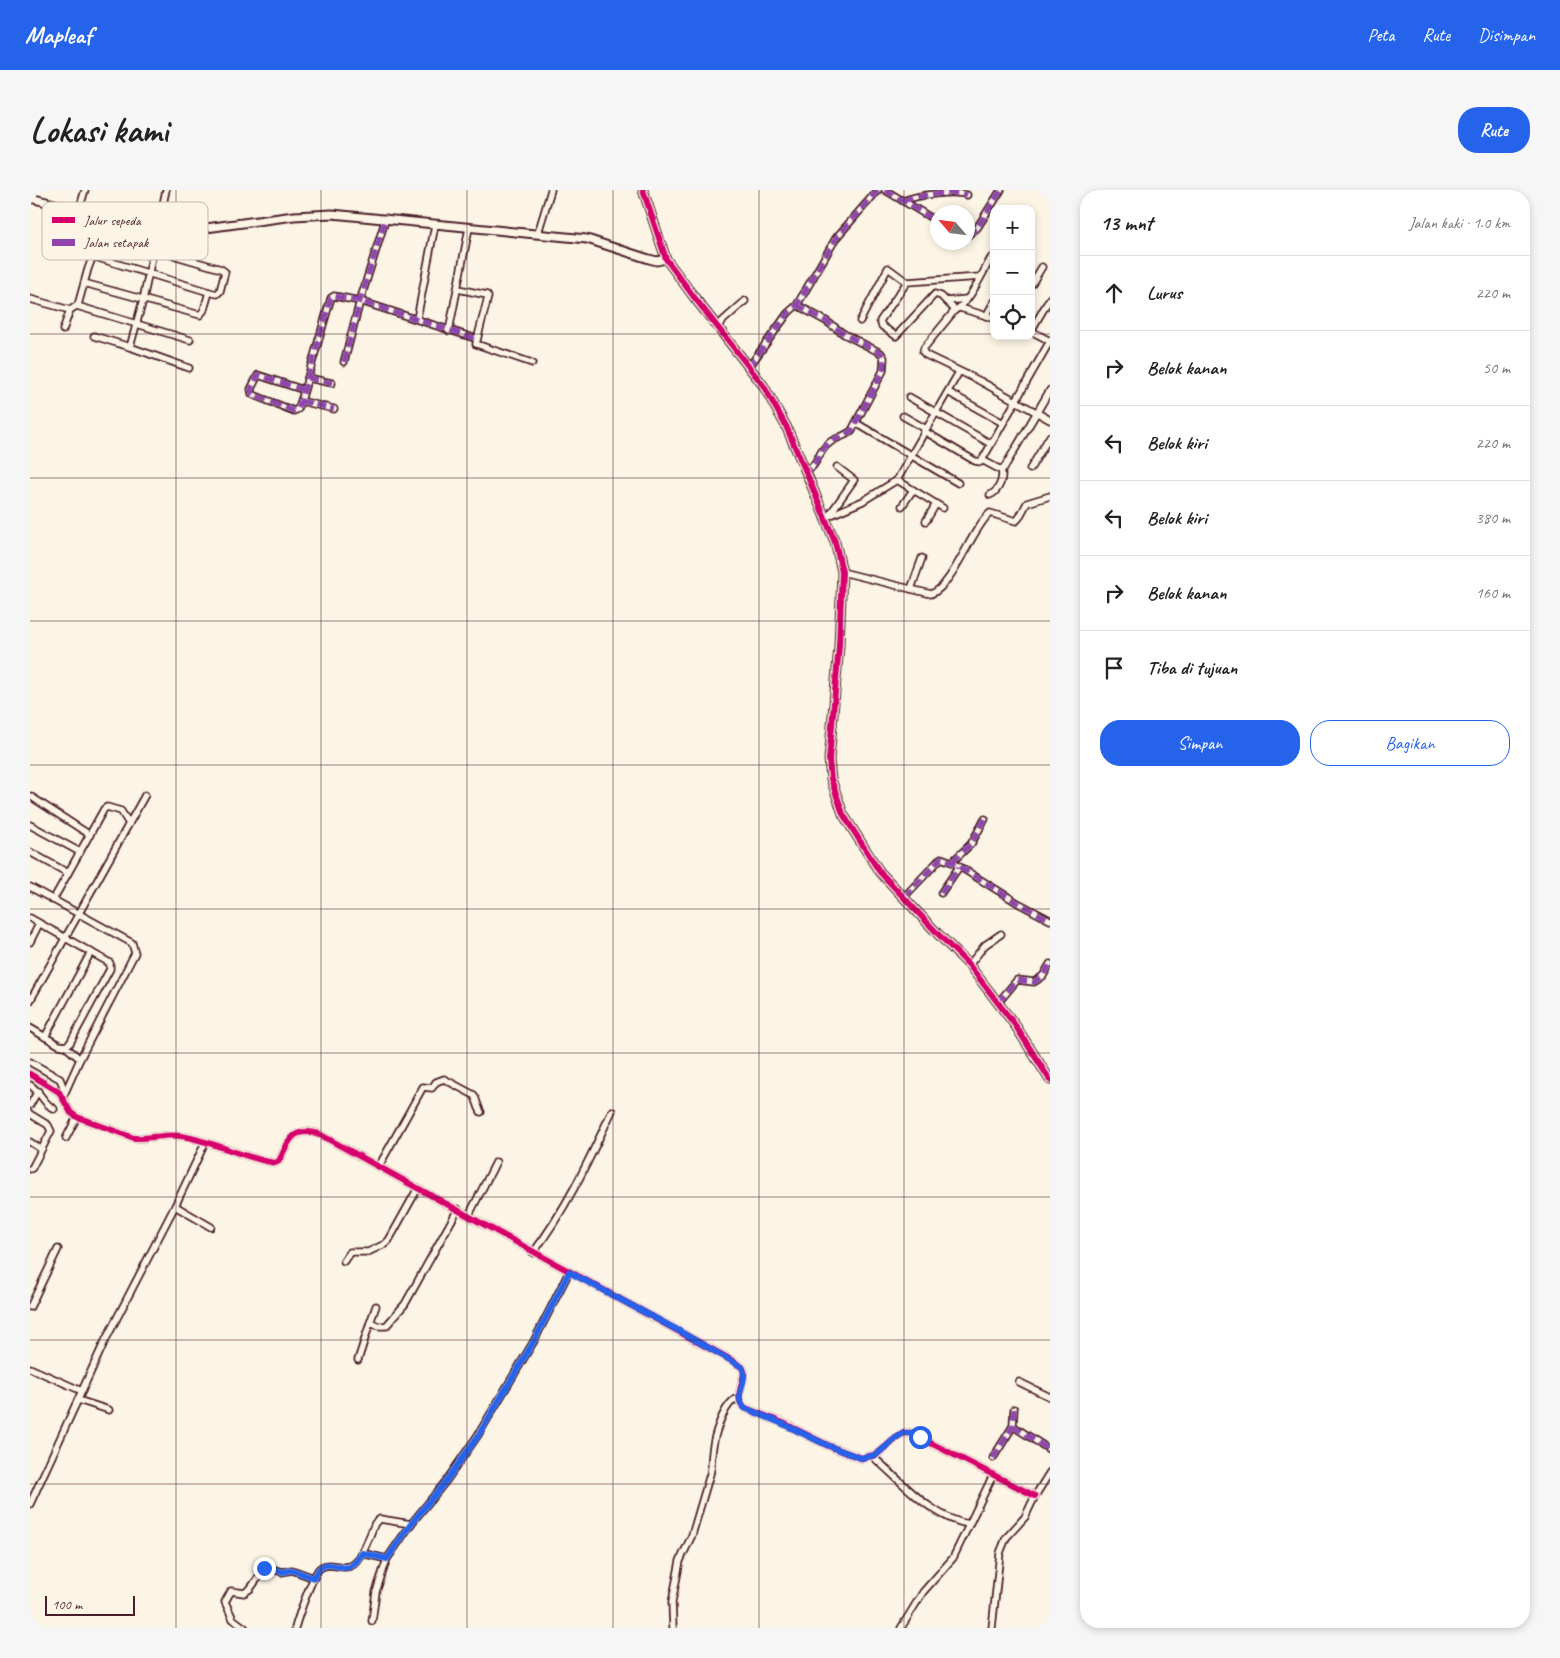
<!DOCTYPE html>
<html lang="id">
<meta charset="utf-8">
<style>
:root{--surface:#fff;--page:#f6f6f6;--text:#222;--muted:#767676;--line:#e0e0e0;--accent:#2563eb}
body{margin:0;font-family:Caveat,sans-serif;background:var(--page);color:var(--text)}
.controls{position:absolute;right:15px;top:15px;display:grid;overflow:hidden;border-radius:10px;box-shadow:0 2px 8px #0003}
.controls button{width:45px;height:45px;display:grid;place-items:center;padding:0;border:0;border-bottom:1px solid var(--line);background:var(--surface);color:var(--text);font:25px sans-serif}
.compass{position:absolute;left:900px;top:15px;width:45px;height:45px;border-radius:50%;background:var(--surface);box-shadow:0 2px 8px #0003;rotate:298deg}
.scale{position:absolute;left:15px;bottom:12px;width:90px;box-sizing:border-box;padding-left:5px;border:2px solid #4a1f2b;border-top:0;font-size:14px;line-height:18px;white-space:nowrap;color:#4a1f2b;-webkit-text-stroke:4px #fcf5e5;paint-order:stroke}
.stop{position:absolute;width:15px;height:15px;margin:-11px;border:4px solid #2563eb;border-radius:50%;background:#fff}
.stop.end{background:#2563eb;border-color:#fff;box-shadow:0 1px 5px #0008}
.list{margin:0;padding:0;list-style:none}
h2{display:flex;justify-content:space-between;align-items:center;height:65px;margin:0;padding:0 20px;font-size:21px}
h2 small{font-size:16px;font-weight:400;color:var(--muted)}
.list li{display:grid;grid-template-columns:32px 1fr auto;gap:15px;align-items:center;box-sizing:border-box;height:75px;padding:0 20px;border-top:1px solid var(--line)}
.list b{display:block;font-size:19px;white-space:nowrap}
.list em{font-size:16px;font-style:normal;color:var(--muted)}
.actions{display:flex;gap:10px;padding:15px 20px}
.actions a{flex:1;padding:11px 0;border:1px solid var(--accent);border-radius:20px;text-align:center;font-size:18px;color:var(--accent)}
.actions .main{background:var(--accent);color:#fff}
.icon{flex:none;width:28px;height:28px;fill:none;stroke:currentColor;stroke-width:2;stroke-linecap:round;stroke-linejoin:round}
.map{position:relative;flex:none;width:1020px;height:1438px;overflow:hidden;border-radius:20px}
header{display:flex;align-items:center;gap:30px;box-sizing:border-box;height:70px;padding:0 25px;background:var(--accent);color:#fff}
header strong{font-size:24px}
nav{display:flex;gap:28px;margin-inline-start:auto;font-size:18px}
.intro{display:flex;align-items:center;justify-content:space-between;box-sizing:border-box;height:120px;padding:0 30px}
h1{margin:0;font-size:35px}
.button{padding:12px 22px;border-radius:20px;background:var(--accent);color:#fff;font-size:18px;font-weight:700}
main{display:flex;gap:30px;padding:0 30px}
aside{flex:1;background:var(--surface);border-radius:20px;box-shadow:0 2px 8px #0003}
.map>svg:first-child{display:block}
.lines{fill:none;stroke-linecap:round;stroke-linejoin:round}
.minor-casing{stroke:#4a1f2b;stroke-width:9}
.tertiary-casing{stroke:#4a1f2b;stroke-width:11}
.minor{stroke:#fcf5e5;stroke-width:5.5}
.tertiary{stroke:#fcf5e5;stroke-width:7}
.quiet{stroke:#8e44ad;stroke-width:5;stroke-dasharray:10 5;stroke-linecap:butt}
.cycleway-casing{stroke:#fcf5e5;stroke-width:9}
.cycleway{stroke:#d6006c;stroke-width:6}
.route{stroke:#2563eb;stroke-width:6}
.grid{fill:none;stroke:#4a1f2b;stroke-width:1;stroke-opacity:0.55}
.key{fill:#fcf5e5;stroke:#c7b5ad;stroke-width:1}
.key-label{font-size:14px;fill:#4a1f2b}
</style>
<header>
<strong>Mapleaf</strong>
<nav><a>Peta</a><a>Rute</a><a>Disimpan</a></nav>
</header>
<div class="intro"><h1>Lokasi kami</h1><a class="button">Rute</a></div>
<main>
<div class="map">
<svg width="1020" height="1438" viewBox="0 0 1020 1438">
<rect width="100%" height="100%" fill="#fcf5e5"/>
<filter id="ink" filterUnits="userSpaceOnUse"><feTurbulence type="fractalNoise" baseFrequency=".02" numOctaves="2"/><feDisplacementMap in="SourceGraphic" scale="10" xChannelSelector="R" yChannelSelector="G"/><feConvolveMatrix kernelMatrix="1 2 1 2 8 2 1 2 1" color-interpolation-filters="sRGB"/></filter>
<g filter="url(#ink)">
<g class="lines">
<defs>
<g id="minor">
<polyline points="136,0 113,110 100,157 159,178"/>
<polyline points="855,0 908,32"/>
<path d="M 873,11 C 887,5 925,0 937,5"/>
<polyline points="49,20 55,0"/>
<polyline points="508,43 521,0"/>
<polyline points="938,45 947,38 971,0"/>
<polyline points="62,66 179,102"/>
<path d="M 961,68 C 953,82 939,114 925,120 L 894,158 L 893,162 L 896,165 L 950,191 L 1020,230"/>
<polyline points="877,92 850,131 852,136 866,146 905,104 911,106 925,120"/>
<polyline points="1001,95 1012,77"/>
<polyline points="428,99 457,105 458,107 446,154 502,173"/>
<polyline points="0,109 40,120"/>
<polyline points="916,111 937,109"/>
<path d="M 767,115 L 796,131 L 814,144 L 851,163 L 854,168 L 853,181 L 822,240 C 816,247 805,247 798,254 C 788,262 788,275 776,282"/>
<polyline points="47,116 160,150"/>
<polyline points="930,118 964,128"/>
<polyline points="956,126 964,112"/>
<polyline points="387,129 405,35"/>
<polyline points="830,131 858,78 877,92 950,87"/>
<polyline points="687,136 715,111"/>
<polyline points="33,140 40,120 48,115 58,79 71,44 191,79 195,82 190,101 187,104 179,102 174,120 170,125 54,93"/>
<polyline points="419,141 439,38"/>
<polyline points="1001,141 1020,108"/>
<polyline points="1001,141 1020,151"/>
<polyline points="64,146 100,157"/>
<polyline points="314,172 330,111 356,28"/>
<polyline points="719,177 758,123 767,115 806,48 848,0"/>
<polyline points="278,188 302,193"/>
<polyline points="274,200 228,185 221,199 222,204 226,206 264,221 268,219 271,211 298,118 301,108 304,106 330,111 447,149"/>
<polyline points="918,202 973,233"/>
<polyline points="879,207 961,254"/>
<polyline points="271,211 304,219"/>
<polyline points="873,226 896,239"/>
<polyline points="826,233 928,293"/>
<polyline points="894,241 945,271 951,272 1020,151"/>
<polyline points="952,270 969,279 974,278 1020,200"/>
<polyline points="1000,279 1020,246"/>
<polyline points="867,290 913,318"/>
<path d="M 960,305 C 969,301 974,288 971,279"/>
<polyline points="872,316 883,300"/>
<polyline points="800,324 824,290 807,277"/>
<polyline points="794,328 833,311 867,290 929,182"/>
<polyline points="896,331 906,314"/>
<path d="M 812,382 L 901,404 C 923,396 941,340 960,323 L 986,331 L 989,328 L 997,313 L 1020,306"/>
<polyline points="881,399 892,368"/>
<polyline points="0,606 60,645"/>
<polyline points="0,635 50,662"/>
<polyline points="0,662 38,683"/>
<polyline points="922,672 941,654 955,629"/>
<polyline points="0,697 102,753 105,763 50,869 33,907"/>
<polyline points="911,703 929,677"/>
<polyline points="874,707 911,668 922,672 988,713 1020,730"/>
<polyline points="23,710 74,619 77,617 91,621 99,634"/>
<polyline points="0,728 80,773 80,779 40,853 35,856 29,855 0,838"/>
<polyline points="0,752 9,734"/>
<polyline points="939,775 955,755 971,744"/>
<polyline points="0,811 115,605"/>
<polyline points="968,813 987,790 1004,792 1013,786 1020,774"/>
<polyline points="15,847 61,762"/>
<polyline points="35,856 50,869"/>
<polyline points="0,872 30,889 35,901"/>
<path d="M 0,884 L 29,902 L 41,923 L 47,927 L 104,948 C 120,949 135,944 151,946 C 183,951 213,968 245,973 L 249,971 C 259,951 262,936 289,944 L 701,1170 L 712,1177 L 714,1181 C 714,1194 703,1208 715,1218 L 753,1233 L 799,1256 L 831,1268 L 846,1265 L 867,1247 L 874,1243 L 881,1243 L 1005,1306"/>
<path d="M 0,895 C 12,903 12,912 24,919"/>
<polyline points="0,915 8,901"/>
<polyline points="0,924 18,935 21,941 2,978 0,979"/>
<polyline points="36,948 47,927"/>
<polyline points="0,952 11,959"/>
<path d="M 349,976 L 393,897 L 402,898 L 406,892 L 414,889 L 444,905 C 447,910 447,916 451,922"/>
<polyline points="145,1016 181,1037"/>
<polyline points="439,1025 466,972"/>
<path d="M 503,1063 C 537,1018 558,972 582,921"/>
<polyline points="314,1071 320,1062 338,1062 355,1054 359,1050 388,998"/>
<polyline points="0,1117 28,1059"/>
<polyline points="340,1133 346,1116"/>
<polyline points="328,1170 340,1133 349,1136 356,1136 375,1114 428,1019"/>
<polyline points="0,1178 52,1201"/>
<polyline points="989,1192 1020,1207"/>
<polyline points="48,1210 79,1220"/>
<polyline points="983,1236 1020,1260"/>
<path d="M 842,1266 C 870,1289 902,1329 939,1334"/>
<polyline points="963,1268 983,1236 984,1219"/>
<polyline points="0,1314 73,1155 145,1016 175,953"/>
<polyline points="331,1363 357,1369"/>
<polyline points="342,1431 346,1402 357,1369 381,1334 416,1291 448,1245 504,1151 539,1082"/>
<polyline points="215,1438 203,1429 195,1412 201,1401 214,1403 220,1399 236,1377 252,1382 262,1380 284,1388"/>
<path d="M 265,1438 C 268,1427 283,1384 290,1378 C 300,1370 314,1382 324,1374 C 333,1367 340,1344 345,1333 L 350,1329 L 381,1334"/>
<path d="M 643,1438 L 642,1412 L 650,1371 L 662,1345 L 680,1284 C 682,1277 681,1271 682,1264 C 683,1248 693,1213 709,1207"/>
<polyline points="871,1438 893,1402 923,1368 963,1285"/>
<polyline points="962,1438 970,1363 976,1348 995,1327 1005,1306 1020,1282"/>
</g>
<g id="tertiary">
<polyline points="613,0 636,69 664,107 733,195 756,236 776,282 805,352 810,373 812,382 809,456 799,570 801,589 813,624 849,681 908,744 939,775 985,835 1020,890"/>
<path d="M 0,8 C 54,21 121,40 176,38 L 264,26 L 302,24 L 557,49 L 619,69 L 627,71 L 636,69"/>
</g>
</defs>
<!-- minor casing -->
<use href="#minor" class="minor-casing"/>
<!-- tertiary casing -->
<use href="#tertiary" class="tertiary-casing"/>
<!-- minor -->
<use href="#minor" class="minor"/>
<!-- tertiary -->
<use href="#tertiary" class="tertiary"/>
<!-- quiet -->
<g class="quiet">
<polyline points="855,0 908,32"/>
<path d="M 873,11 C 887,5 925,0 937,5"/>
<polyline points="938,45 947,38 971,0"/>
<path d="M 767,115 L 796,131 L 814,144 L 851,163 L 854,168 L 853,181 L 822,240 C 816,247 805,247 798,254 C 788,262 788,275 776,282"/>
<polyline points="314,172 330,111 356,28"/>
<polyline points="719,177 758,123 767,115 806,48 848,0"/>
<polyline points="278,188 302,193"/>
<polyline points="274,200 228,185 221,199 222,204 226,206 264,221 268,219 271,211 298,118 301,108 304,106 330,111 447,149"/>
<polyline points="271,211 304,219"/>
<polyline points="922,672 941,654 955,629"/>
<polyline points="911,703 929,677"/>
<polyline points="874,707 911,668 922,672 988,713 1020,730"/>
<polyline points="968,813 987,790 1004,792 1013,786 1020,774"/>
<polyline points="983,1236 1020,1260"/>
<polyline points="963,1268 983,1236 984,1219"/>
</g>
<defs>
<g id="cycleway">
<polyline points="613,0 636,69 664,107 733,195 756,236 776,282 805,352 810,373 812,382 809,456 799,570 801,589 813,624 849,681 908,744 939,775 985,835 1020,890"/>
<path d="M 0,884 L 29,902 L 41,923 L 47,927 L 104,948 C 120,949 135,944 151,946 C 183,951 213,968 245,973 L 249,971 C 259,951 262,936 289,944 L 701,1170 L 712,1177 L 714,1181 C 714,1194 703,1208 715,1218 L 753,1233 L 799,1256 L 831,1268 L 846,1265 L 867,1247 L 874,1243 L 881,1243 L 1005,1306"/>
</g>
</defs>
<!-- cycleway casing -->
<use href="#cycleway" class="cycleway-casing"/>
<!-- cycleway -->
<use href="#cycleway" class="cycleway"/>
</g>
</g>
<g class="lines" filter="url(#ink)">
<!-- route -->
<path class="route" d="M 234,1378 L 238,1377 L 252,1382 L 262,1380 L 284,1388 C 286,1385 288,1380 290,1378 C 304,1366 316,1393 332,1363 L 357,1369 L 381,1334 L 416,1291 L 448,1246 L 504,1151 L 539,1082 L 651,1142 L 712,1177 C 720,1191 701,1206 715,1218 L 753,1234 L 799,1256 L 831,1268 L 846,1265 L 867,1247 L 874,1243 L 881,1243 L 890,1247"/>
</g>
<!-- grid -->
<path class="grid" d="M 146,0 L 146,1438M 291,0 L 291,1438M 437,0 L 437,1438M 583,0 L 583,1438M 729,0 L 729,1438M 874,0 L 874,1438M 0,144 L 964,144M 1001,144 L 1020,144M 0,288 L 1020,288M 0,431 L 1020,431M 0,575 L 1020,575M 0,719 L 1020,719M 0,863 L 1020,863M 0,1007 L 1020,1007M 0,1150 L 1020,1150M 0,1294 L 1020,1294"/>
<!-- legend -->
<rect x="12" y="12" width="166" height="58" rx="8" class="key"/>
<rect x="22" y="27" width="23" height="6" fill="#d6006c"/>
<rect x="22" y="49" width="23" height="7" fill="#8e44ad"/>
<g class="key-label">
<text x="54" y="35">Jalur sepeda</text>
<text x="54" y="57">Jalan setapak</text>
</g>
</svg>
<div class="controls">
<button>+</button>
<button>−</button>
<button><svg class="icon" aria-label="locate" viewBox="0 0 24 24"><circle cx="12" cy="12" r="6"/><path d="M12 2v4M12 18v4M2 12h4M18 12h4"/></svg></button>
</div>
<svg class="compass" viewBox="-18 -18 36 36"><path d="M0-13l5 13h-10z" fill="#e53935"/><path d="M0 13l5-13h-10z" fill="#767676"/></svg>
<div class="scale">100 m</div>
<div class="stop" style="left:890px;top:1247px"></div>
<div class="stop end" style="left:234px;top:1378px"></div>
</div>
<aside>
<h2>13 mnt<small>Jalan kaki · 1.0 km</small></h2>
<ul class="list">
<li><svg class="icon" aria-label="ahead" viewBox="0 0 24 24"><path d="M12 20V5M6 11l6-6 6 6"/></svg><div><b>Lurus</b></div><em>220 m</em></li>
<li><svg class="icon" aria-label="right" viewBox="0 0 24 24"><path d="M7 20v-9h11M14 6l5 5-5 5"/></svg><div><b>Belok kanan</b></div><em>50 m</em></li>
<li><svg class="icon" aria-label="left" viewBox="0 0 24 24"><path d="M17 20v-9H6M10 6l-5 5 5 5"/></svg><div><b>Belok kiri</b></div><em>220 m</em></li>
<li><svg class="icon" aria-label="left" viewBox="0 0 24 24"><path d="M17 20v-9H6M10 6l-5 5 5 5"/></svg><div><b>Belok kiri</b></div><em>380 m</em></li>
<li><svg class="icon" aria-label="right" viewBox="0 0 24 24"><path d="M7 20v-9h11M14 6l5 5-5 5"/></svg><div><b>Belok kanan</b></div><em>160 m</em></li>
<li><svg class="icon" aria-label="arrive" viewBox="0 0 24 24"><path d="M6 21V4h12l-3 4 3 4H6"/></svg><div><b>Tiba di tujuan</b></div></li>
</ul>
<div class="actions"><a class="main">Simpan</a><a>Bagikan</a></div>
</aside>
</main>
